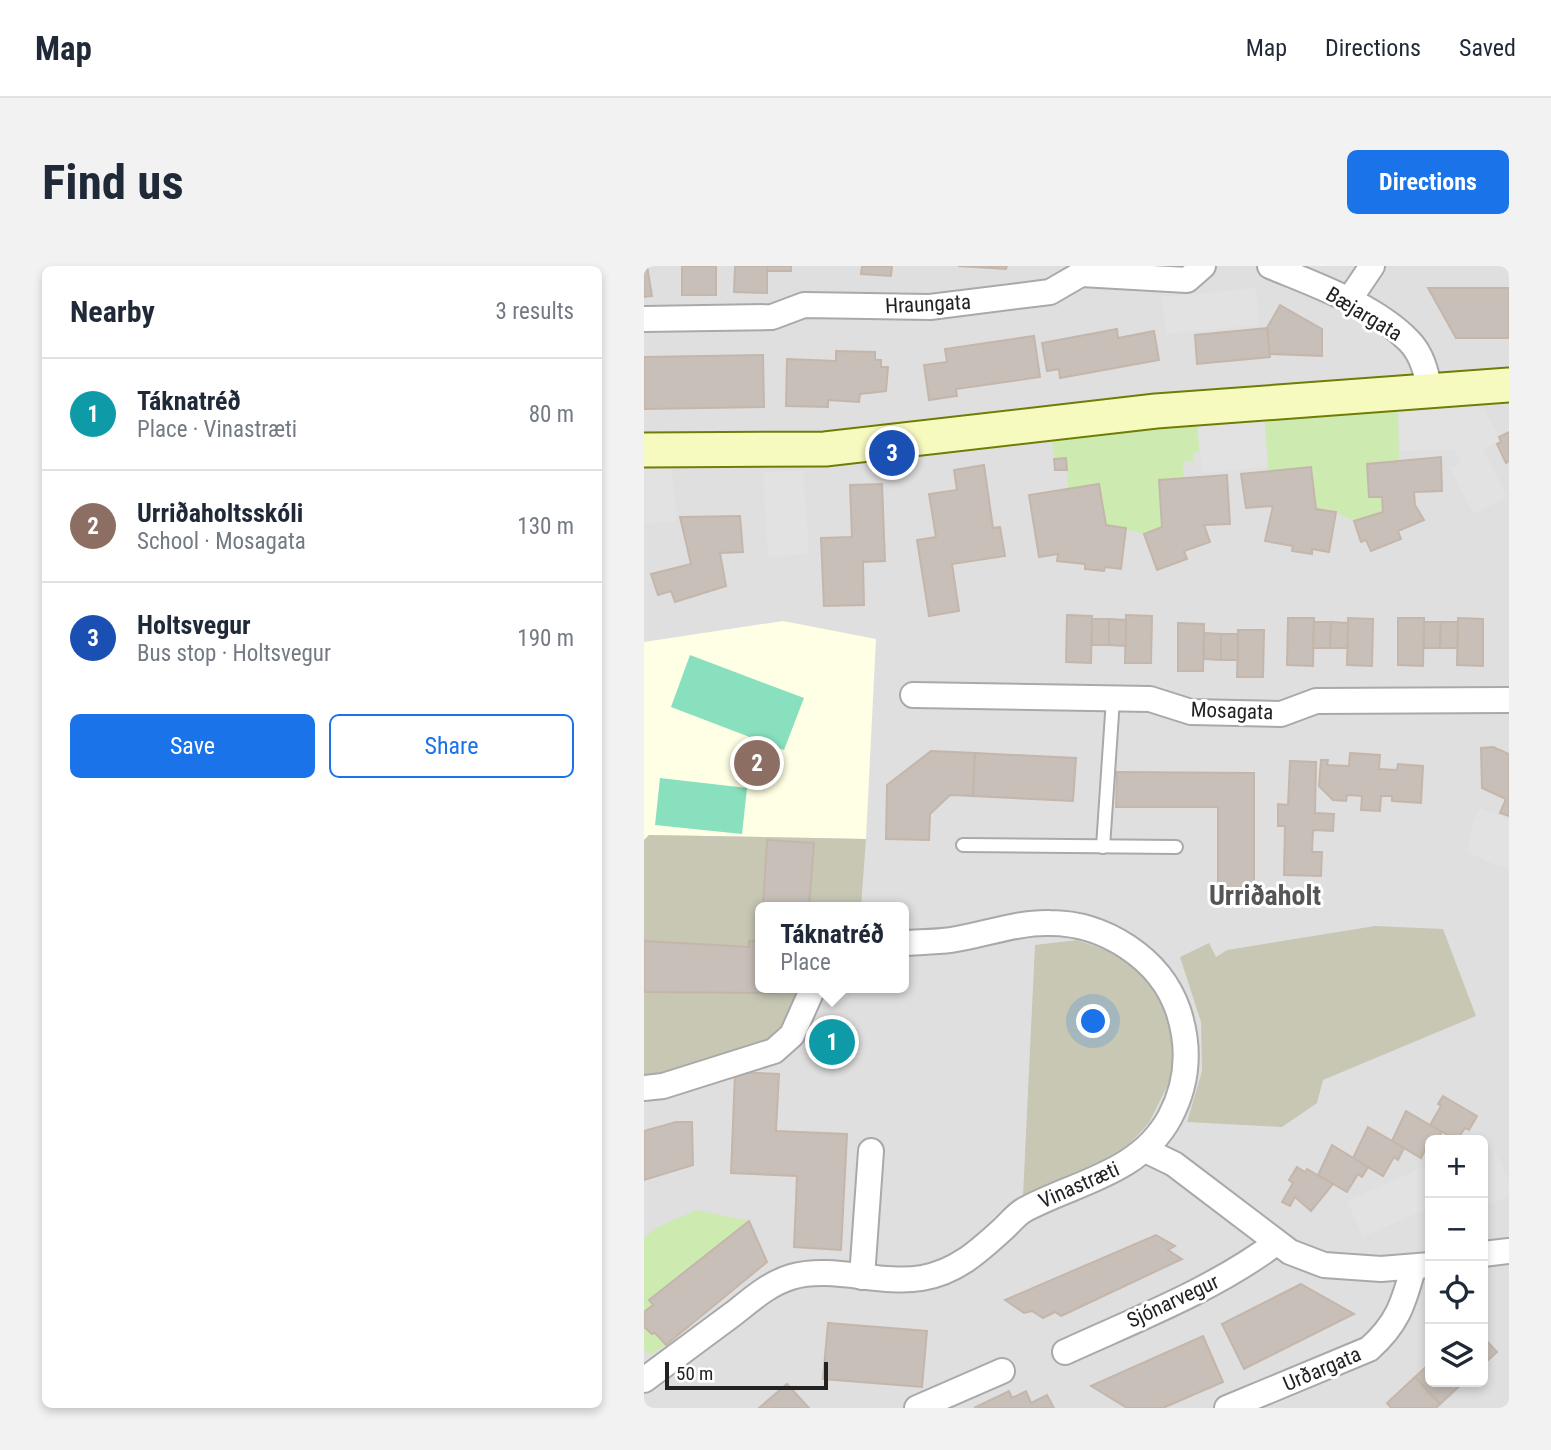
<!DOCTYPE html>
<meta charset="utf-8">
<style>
:root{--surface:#fff;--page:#f2f2f3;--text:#1f2937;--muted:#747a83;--line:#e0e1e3;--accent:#1a73e8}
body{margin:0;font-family:"Roboto Condensed",sans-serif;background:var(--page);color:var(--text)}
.controls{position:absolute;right:21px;bottom:21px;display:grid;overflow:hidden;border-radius:10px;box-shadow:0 4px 10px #0003}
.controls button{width:63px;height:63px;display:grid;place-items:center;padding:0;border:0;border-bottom:2px solid var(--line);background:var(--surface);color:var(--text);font:35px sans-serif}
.scale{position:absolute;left:21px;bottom:18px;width:163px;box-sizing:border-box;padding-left:7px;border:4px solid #222;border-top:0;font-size:19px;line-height:24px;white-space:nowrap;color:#222;-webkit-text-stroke:5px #fff;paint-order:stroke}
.you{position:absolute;left:450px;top:756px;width:24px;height:24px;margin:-18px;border:5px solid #fff;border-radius:50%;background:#1a73e8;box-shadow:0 0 0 10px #1a73e833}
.badge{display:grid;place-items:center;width:46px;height:46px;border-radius:50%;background:var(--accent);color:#fff;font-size:23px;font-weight:700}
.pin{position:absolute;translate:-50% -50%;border:4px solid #fff;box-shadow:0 2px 7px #0006}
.popup{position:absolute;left:111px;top:636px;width:154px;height:91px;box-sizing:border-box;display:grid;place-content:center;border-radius:10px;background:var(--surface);filter:drop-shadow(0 2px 5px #0005);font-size:23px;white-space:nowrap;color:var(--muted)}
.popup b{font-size:26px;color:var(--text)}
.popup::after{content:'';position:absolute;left:50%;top:100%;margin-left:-14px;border:14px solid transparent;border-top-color:var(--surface)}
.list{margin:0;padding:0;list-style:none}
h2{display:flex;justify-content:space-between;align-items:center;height:91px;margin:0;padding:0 28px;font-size:30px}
h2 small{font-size:23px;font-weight:400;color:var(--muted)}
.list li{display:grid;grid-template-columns:46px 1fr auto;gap:21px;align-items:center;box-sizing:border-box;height:112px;padding:0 28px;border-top:2px solid var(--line)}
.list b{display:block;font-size:26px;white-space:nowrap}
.list p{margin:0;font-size:23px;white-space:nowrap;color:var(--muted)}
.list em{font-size:23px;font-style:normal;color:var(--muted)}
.actions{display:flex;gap:14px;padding:21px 28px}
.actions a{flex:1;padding:16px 0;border:2px solid var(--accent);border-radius:10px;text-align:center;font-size:24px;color:var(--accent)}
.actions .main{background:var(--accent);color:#fff}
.icon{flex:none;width:38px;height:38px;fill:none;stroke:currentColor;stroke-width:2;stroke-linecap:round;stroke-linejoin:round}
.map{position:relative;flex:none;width:865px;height:1142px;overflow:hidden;border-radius:10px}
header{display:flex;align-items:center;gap:42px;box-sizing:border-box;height:98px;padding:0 35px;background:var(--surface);border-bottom:2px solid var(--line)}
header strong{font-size:33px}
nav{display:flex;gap:38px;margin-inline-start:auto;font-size:24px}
.intro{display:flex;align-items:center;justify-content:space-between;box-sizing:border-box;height:168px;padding:0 42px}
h1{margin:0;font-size:49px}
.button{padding:18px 32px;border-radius:10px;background:var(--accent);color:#fff;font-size:24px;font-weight:700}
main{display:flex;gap:42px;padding:0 42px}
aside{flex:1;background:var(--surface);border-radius:10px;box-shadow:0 4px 10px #0003}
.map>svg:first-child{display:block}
.residential{fill:#e0dfdf;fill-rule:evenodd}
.education{fill:#ffffe5}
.construction{fill:#c7c7b4}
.grass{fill:#cdebb0}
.pitch{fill:#88e0be}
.parking{fill:#e2e2e2}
.building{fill:#c7bfb8;stroke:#c4b6ab;stroke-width:2}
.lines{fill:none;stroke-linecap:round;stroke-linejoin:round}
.lane-casing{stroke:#a9a9a9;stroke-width:16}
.street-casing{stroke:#a9a9a9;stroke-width:28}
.secondary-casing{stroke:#707d05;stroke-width:37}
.lane{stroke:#fff;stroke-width:12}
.street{stroke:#fff;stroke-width:24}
.secondary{stroke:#f7fabf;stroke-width:33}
.labels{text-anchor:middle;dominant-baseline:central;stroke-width:6;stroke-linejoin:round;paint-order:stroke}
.street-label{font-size:21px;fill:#222;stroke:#fff}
.district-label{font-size:28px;font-weight:bold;fill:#555;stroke:#fff}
</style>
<header>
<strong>Map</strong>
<nav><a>Map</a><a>Directions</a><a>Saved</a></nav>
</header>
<div class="intro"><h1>Find us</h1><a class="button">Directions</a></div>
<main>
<aside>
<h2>Nearby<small>3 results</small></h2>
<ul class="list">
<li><span class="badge" style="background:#0f9aa8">1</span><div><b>Táknatréð</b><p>Place · Vinastræti</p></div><em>80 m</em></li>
<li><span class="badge" style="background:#8d6e63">2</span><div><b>Urriðaholtsskóli</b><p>School · Mosagata</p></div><em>130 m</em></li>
<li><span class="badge" style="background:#1a4fb4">3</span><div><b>Holtsvegur</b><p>Bus stop · Holtsvegur</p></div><em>190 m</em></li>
</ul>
<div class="actions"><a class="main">Save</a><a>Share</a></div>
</aside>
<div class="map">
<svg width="865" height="1142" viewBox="0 0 865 1142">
<rect width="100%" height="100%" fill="#f2efe9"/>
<!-- residential -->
<path class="residential" d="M 0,0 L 865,0 L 865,1142 L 0,1142 ZM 116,641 L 260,641 L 260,722 L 116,722 ZM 786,874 L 839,874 L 839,1116 L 786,1116 Z"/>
<!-- education -->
<polygon class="education" points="139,355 232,373 222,573 5,569 0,574 0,376"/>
<!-- construction -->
<g class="construction">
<polygon points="5,569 222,573 217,641 116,641 116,722 166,722 147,759 117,781 0,813 0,574"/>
<polygon points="731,660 799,663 832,750 679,814 673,837 638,861 543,856 558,805 557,756 536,691 565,677 572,691 583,684"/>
<polygon points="433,674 473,688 505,715 530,755 531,804 505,857 473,891 379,930 391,679"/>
</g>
<!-- grass -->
<g class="grass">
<polygon points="754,143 755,195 723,199 725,230 738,231 739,246 710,255 692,246 672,243 667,201 624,205 620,150"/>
<polygon points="553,156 556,186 549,187 549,195 539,195 540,212 515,214 518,261 500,268 462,259 455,218 424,223 422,192 410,193 408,172"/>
<polygon points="52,944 105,955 6,1034 9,1039 0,1046 0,972 12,962"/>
<polygon points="0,1061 8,1068 11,1067 22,1079 6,1089 0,1083"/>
</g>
<!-- pitch -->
<g class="pitch">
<polygon points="46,389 160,432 140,484 27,441"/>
<polygon points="16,512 103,522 98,568 11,559"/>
</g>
<!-- parking -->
<g class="parking">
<polygon points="612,22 615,59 522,68 518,31"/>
<polygon points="838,140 856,174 839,183 863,231 830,248 806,202 817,197 810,183 756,185 754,143"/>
<polygon points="620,150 624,201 558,207 553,156"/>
<polygon points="27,196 33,255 0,258 0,199"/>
<polygon points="159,204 165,288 124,291 119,207"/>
<polygon points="836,542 865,554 865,604 823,587 829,558"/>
<polygon points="845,872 865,915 865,930 839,942 839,874"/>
<polygon points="786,898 786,941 719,971 703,935"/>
</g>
<!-- building -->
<g class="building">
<polygon points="0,0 3,0 8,30 0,31"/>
<rect x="38" y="0" width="34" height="29"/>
<polygon points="91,0 123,0 123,27 90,26"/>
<rect x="123" y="0" width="24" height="5"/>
<polygon points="218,0 248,0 247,10 217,8"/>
<polygon points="314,0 363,0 362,3"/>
<polygon points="784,22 865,22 865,72 812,72"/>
<polygon points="636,39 678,63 678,90 625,88 623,62"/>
<polygon points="623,62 626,91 553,98 551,69"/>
<polygon points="473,63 474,72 510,65 515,94 416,112 415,103 403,105 398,77"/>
<polygon points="390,70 396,111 312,123 313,130 285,134 280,99 303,96 301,83"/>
<polygon points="192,85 231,86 231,94 237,94 237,101 244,101 242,125 216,128 215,136 184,134 184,141 142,140 143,93 192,95"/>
<polygon points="119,89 120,141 0,143 0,91"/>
<polygon points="865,166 865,195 862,197 853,178 857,176 855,171"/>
<polygon points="797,191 798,225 770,226 771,239 780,254 754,265 757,273 727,285 722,274 717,276 710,255 739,246 738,231 725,231 723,198"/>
<polygon points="422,192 423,204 411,204 410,193"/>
<polygon points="340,199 349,262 356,261 361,290 308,298 315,345 285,350 273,274 292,271 285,228 313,224 310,204"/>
<polygon points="667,201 672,243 692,246 685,286 668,283 668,288 648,285 649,280 621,275 629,240 602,242 597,208"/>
<polygon points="583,209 586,258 560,259 566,276 540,285 543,293 513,304 500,268 518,261 515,214"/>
<polygon points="238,218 241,295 219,296 220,339 180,340 177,272 208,271 206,219"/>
<polygon points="455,218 462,259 482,262 477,303 461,301 460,305 441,303 441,298 413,295 414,288 395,291 385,229"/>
<polygon points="96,250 99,286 76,287 82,320 31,336 27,325 14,329 7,308 47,298 36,251"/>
<polygon points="423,349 448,350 447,397 422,396"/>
<polygon points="482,349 508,350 507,397 481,397"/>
<polygon points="644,352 670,352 669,400 643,399"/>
<polygon points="704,352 729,353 728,400 703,399"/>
<polygon points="754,352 780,352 779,400 754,399"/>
<polygon points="814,352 839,353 839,400 813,399"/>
<rect x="448" y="353" width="17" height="26"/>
<polygon points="465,353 482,354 482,380 465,379"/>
<polygon points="670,356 687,356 686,382 669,382"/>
<polygon points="687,356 704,357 703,382 686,382"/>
<polygon points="780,356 797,356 796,382 780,382"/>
<polygon points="797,356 814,356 813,382 796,382"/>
<polygon points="534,357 560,358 559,405 534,405"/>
<polygon points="594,364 620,364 619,411 593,411"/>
<polygon points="560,367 577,368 577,394 560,393"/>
<rect x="577" y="368" width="17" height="26"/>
<polygon points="849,481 865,488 865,550 856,547 862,533 838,522 837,482"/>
<polygon points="287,485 331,487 329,530 306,529 286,548 285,574 242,573 243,519"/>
<polygon points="331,487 432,492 429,535 329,530"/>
<polygon points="706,487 736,489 735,503 753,504 754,498 779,500 777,537 748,535 748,530 737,530 736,545 717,544 718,530 703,529 702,535 689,534 675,520 677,494 684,494 683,499 705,500"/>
<polygon points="646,495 672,496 671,547 690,548 689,565 669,564 668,586 678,586 677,610 640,609 641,560 634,560 634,538 644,539"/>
<polygon points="473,506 610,507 610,626 574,625 574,541 472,541"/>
<polygon points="123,574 170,577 165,641 119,641"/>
<polygon points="0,675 105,681 105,675 116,675 116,722 136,722 133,727 0,726"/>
<polygon points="91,806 135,808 132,865 203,868 197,984 150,981 153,910 87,907"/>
<polygon points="799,830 833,850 825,864 821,862 813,874 786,859 797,840 794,838"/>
<polygon points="762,845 798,866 793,874 786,874 777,892 748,875"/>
<polygon points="32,856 48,856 49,899 0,914 0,865"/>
<polygon points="724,861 760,882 754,894 750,891 739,910 709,892"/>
<polygon points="688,879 724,901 718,911 714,908 703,926 674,909"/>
<polygon points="653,901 661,906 663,903 689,918 667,945 651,931 646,940 638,936 649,917 645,914"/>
<polygon points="105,955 123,996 22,1079 11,1067 8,1068 0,1061 0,1046 9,1039 5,1034"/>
<polygon points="512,969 531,980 524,984 538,993 417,1050 411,1046 399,1052 388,1045 380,1047 361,1034"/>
<polygon points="657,1018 710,1048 600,1103 578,1058"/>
<polygon points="184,1057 283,1065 278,1121 179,1113"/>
<polygon points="559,1070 579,1116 519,1142 483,1142 447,1120"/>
<polygon points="839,1071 853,1086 839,1099"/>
<polygon points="786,1097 786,1116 820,1116 796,1138 771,1111"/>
<polygon points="771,1111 796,1138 792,1142 747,1142 743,1137"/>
<polygon points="143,1118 165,1142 115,1142"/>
<polygon points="365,1125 368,1132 382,1125 387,1137 403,1129 410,1142 330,1142"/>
</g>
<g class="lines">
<defs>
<g id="lane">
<polyline points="319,579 532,581"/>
<polyline points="459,581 469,433"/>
</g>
<g id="street">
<path d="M 626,0 C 671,19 730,39 765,75 C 778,88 782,106 786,124"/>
<polyline points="705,34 728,0"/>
<polyline points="0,53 128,51 160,39 286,41 406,26 437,8 543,14 559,0"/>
<polyline points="269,429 506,433 547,446 637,448 672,435 865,434"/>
<polyline points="0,822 19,820 130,785 148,769 169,722"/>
<polyline points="501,884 530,898 646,986 680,999 737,1003 786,999"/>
<polyline points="839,988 865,985"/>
<polyline points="218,1011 227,885"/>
<path d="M 421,1086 C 493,1053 569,1024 632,977"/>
<path d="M 0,1114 C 30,1092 59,1070 89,1048 C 107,1034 124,1018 147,1011 C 189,999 235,1019 278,1012 C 312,1006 334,986 358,964 C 366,957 373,947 382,943 C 433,916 496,907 526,851 C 544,817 546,780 534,744 C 516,692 460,657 406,657 C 373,656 340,669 307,674 C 292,676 275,676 260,677"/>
<polyline points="273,1142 358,1105"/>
<path d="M 583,1142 L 725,1083 C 753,1058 759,1039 769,1003"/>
</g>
<polyline id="secondary" points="0,184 181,183 512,145 865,119"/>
</defs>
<!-- lane casing -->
<use href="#lane" class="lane-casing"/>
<!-- street casing -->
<use href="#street" class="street-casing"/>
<!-- secondary casing -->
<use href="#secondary" class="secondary-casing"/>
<!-- lane -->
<use href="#lane" class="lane"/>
<!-- street -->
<use href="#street" class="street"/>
<!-- secondary -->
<use href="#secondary" class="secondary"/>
</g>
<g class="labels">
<!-- street labels -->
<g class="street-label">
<text transform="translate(284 38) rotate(-3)">Hraungata</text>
<text transform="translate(720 48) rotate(31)">Bæjargata</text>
<text transform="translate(588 445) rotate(2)">Mosagata</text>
<text transform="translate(435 919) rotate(-24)">Vinastræti</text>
<text transform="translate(529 1035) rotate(-25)">Sjónarvegur</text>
<text transform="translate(678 1103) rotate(-23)">Urðargata</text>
</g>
<!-- district labels -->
<g class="district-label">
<text x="621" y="629">Urriðaholt</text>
</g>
</g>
</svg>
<div class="controls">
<button>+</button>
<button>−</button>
<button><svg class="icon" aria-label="locate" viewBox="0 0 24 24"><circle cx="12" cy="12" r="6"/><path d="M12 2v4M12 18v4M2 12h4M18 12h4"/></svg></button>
<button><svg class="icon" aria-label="layers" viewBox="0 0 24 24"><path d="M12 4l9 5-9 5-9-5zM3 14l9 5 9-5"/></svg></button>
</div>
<div class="scale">50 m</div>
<div class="you"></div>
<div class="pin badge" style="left:188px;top:776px;background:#0f9aa8">1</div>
<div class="popup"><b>Táknatréð</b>Place</div>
<div class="pin badge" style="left:113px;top:497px;background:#8d6e63">2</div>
<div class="pin badge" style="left:248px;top:187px;background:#1a4fb4">3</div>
</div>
</main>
